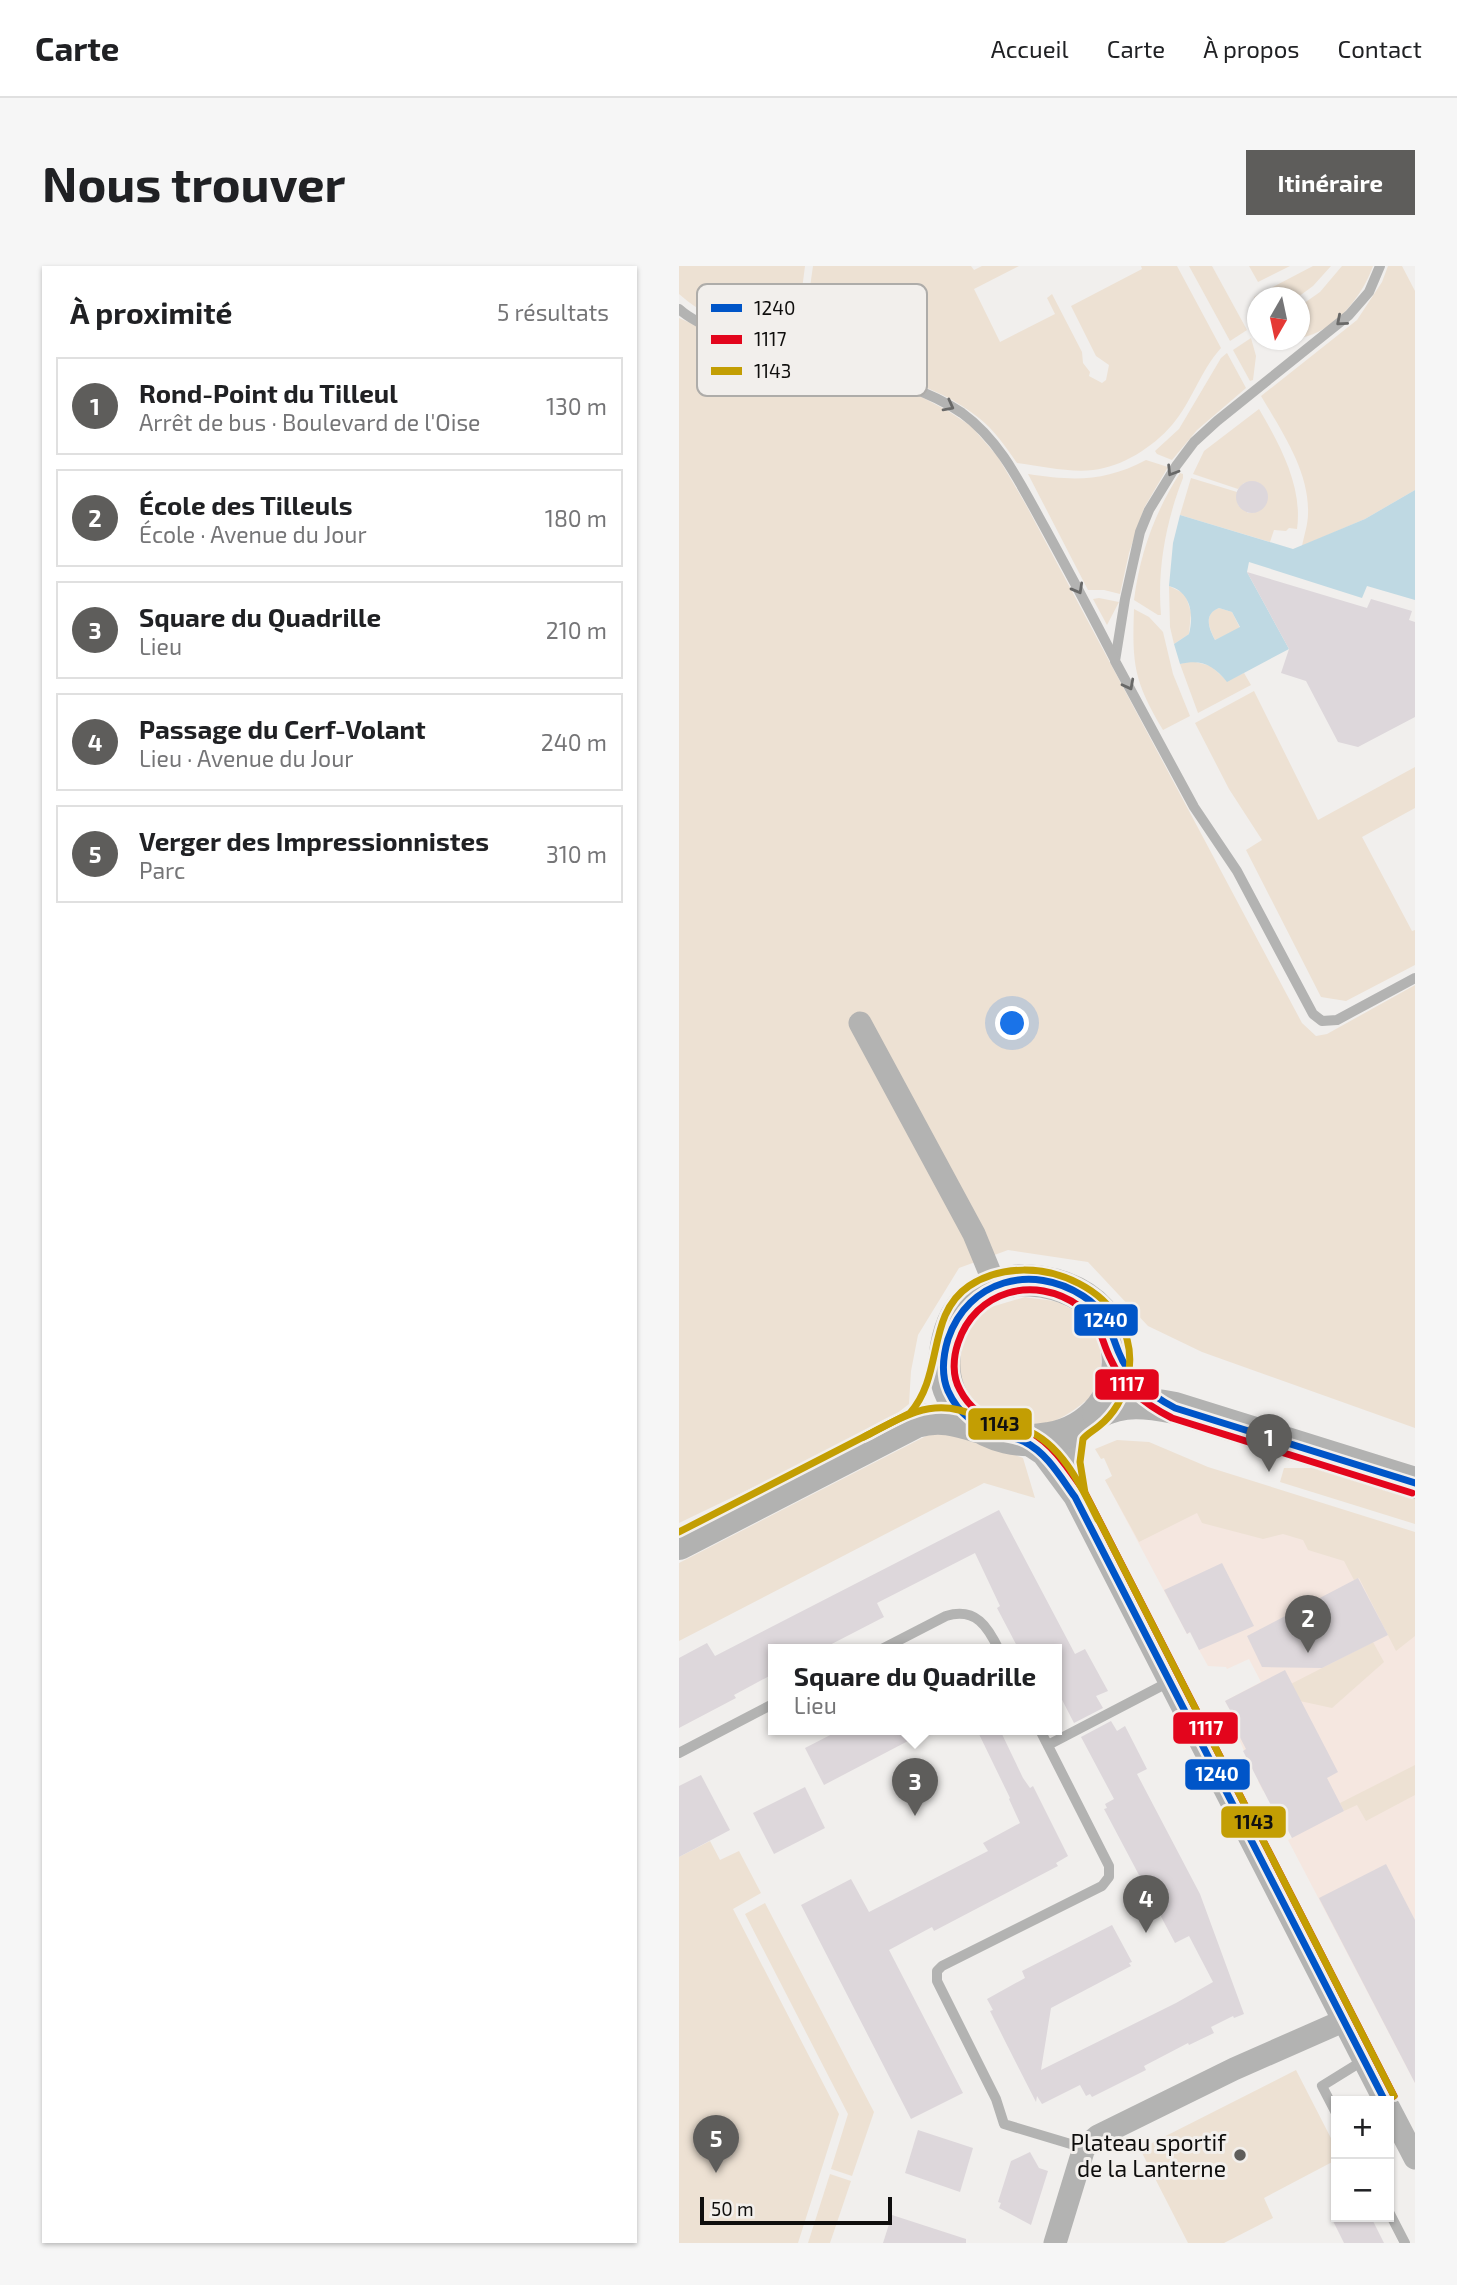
<!DOCTYPE html>
<html lang="fr">
<meta charset="utf-8">
<style>
:root{--surface:#fff;--page:#f6f6f6;--text:#202124;--muted:#757577;--line:#e0e0e0;--accent:#5e5d5b}
body{margin:0;font-family:"Exo 2",sans-serif;background:var(--page);color:var(--text)}
.controls{position:absolute;right:21px;bottom:21px;display:grid;overflow:hidden;border-radius:0px;box-shadow:0 2px 5px #0004}
.controls button{width:63px;height:63px;display:grid;place-items:center;padding:0;border:0;border-bottom:2px solid var(--line);background:var(--surface);color:var(--text);font:35px sans-serif}
.compass{position:absolute;left:568px;top:21px;width:63px;height:63px;border-radius:50%;background:var(--surface);box-shadow:0 2px 5px #0004;rotate:189deg}
.scale{position:absolute;left:21px;bottom:18px;width:192px;box-sizing:border-box;padding-left:7px;border:4px solid #0f0e0d;border-top:0;font-size:19px;line-height:24px;white-space:nowrap;color:#0f0e0d;-webkit-text-stroke:5px #f2efec;paint-order:stroke}
.you{position:absolute;left:334px;top:758px;width:24px;height:24px;margin:-18px;border:5px solid #fff;border-radius:50%;background:#1a73e8;box-shadow:0 0 0 10px #1a73e833}
.badge{display:grid;place-items:center;width:46px;height:46px;border-radius:50%;background:var(--accent);color:#fff;font-size:23px;font-weight:700}
.pin{position:absolute;translate:-50% -58px;filter:drop-shadow(0 2px 4px #0008)}
.pin::after{content:'';position:absolute;top:37px;width:24px;height:21px;background:inherit;clip-path:polygon(0 0,100% 0,50% 100%)}
.popup{position:absolute;left:89px;top:1378px;width:294px;height:91px;box-sizing:border-box;display:grid;place-content:center;border-radius:0px;background:var(--surface);filter:drop-shadow(0 2px 5px #0005);font-size:23px;white-space:nowrap;color:var(--muted)}
.popup b{font-size:26px;color:var(--text)}
.popup::after{content:'';position:absolute;left:50%;top:100%;margin-left:-14px;border:14px solid transparent;border-top-color:var(--surface)}
.list{margin:0;padding:0;list-style:none}
h2{display:flex;justify-content:space-between;align-items:center;height:91px;margin:0;padding:0 28px;font-size:30px}
h2 small{font-size:23px;font-weight:400;color:var(--muted)}
.list li{display:grid;grid-template-columns:46px 1fr auto;gap:21px;align-items:center;box-sizing:border-box;height:98px;margin:0 14px 14px;padding:0 14px;border:2px solid var(--line);border-radius:0px}
.list b{display:block;font-size:26px;white-space:nowrap}
.list p{margin:0;font-size:23px;white-space:nowrap;color:var(--muted)}
.list em{font-size:23px;font-style:normal;color:var(--muted)}
.map{position:relative;flex:none;width:736px;height:1977px;overflow:hidden;border-radius:0px}
header{display:flex;align-items:center;gap:42px;box-sizing:border-box;height:98px;padding:0 35px;background:var(--surface);border-bottom:2px solid var(--line)}
header strong{font-size:33px}
nav{display:flex;gap:38px;margin-inline-start:auto;font-size:24px}
.intro{display:flex;align-items:center;justify-content:space-between;box-sizing:border-box;height:168px;padding:0 42px}
h1{margin:0;font-size:49px}
.button{padding:18px 32px;border-radius:0px;background:var(--accent);color:#fff;font-size:24px;font-weight:700}
main{display:flex;gap:42px;padding:0 42px}
aside{flex:1;background:var(--surface);border-radius:0px;box-shadow:0 2px 5px #0004}
.map>svg:first-child{display:block}
.education{fill:#f5e7e0}
.green{fill:#ede1d3}
.water{fill:#bfd9e3;fill-rule:evenodd}
.building{fill:#ddd7db}
.lines{fill:none;stroke-linecap:round;stroke-linejoin:round}
.lane{stroke:#b3b3b2;stroke-width:10}
.street{stroke:#b3b3b2;stroke-width:23}
.secondary{stroke:#b2b2b1;stroke-width:32}
.bus-1-casing{stroke:#f2efec;stroke-width:12}
.bus-2-casing{stroke:#f2efec;stroke-width:12}
.bus-3-casing{stroke:#f2efec;stroke-width:12}
.bus-1{stroke:#0055c8;stroke-width:7}
.bus-2{stroke:#e3051c;stroke-width:7}
.bus-3{stroke:#c39e03;stroke-width:7}
.oneway{stroke:#696968}
.poi-dot{fill:#5e5d5b;stroke:#f2efec;stroke-width:2.5}
.labels{text-anchor:middle;dominant-baseline:central;stroke-width:6;stroke-linejoin:round;paint-order:stroke}
.poi-label{font-size:23px;fill:#0f0e0d;stroke:#f2efec;text-anchor:end}
.key{fill:#f2efec;stroke:#aeaca9;stroke-width:2}
.key-label{font-size:19px;fill:#0f0e0d}
.line-badge{stroke:#f2efec;stroke-width:2.5}
.badge-label{font-size:19px;text-anchor:middle;font-weight:bold;fill:#fff}
.pale-badge-label{font-size:19px;text-anchor:middle;font-weight:bold;fill:#111}
</style>
<header>
<strong>Carte</strong>
<nav><a>Accueil</a><a>Carte</a><a>À propos</a><a>Contact</a></nav>
</header>
<div class="intro"><h1>Nous trouver</h1><a class="button">Itinéraire</a></div>
<main>
<aside>
<h2>À proximité<small>5 résultats</small></h2>
<ul class="list">
<li><span class="badge">1</span><div><b>Rond-Point du Tilleul</b><p>Arrêt de bus · Boulevard de l'Oise</p></div><em>130 m</em></li>
<li><span class="badge">2</span><div><b>École des Tilleuls</b><p>École · Avenue du Jour</p></div><em>180 m</em></li>
<li><span class="badge">3</span><div><b>Square du Quadrille</b><p>Lieu</p></div><em>210 m</em></li>
<li><span class="badge">4</span><div><b>Passage du Cerf-Volant</b><p>Lieu · Avenue du Jour</p></div><em>240 m</em></li>
<li><span class="badge">5</span><div><b>Verger des Impressionnistes</b><p>Parc</p></div><em>310 m</em></li>
</ul>
</aside>
<div class="map">
<svg width="736" height="1977" viewBox="0 0 736 1977">
<rect width="100%" height="100%" fill="#f1efed"/>
<!-- education -->
<polygon class="education" points="426,1214 736,1299 736,1817 609,1574 613,1572 602,1552 599,1553 587,1523 584,1525 579,1515 582,1513 573,1495 570,1496 549,1448 552,1446 546,1435 582,1416 570,1393 548,1403 547,1401 529,1400 519,1382 525,1359 508,1368"/>
<!-- green -->
<g class="green">
<path d="M 0,0 L 126,0 L 122,31 L 129,59 L 122,81 C 81,68 33,58 0,28 Z"/>
<path d="M 134,0 L 292,0 L 295,4 L 303,0 L 340,0 L 295,23 L 321,76 L 376,48 L 368,32 L 373,28 L 403,86 L 404,97 L 411,106 L 410,110 L 423,117 L 427,114 L 430,99 L 417,90 L 392,40 L 463,3 L 462,0 L 498,0 L 542,82 C 521,105 513,136 493,159 C 474,181 443,201 414,204 C 392,207 361,200 338,197 C 327,181 315,164 300,152 C 258,117 183,100 131,83 L 137,65 L 130,28 Z"/>
<polygon points="510,0 533,0 568,64 551,75"/>
<polygon points="570,0 611,0 579,16"/>
<polygon points="634,0 652,0 634,20 619,31 578,32 578,38 575,31"/>
<path d="M 663,0 L 694,0 C 683,31 655,66 621,72 L 621,40 L 641,26 Z"/>
<path d="M 709,0 L 723,0 L 736,25 L 736,224 L 686,253 L 623,280 C 625,270 629,258 629,248 C 631,206 602,164 582,130 L 678,54 L 703,16 Z"/>
<polygon points="0,52 53,75 237,128 269,145 292,160 319,191 347,239 623,757 637,770 648,768 736,719 736,1162 523,1086 469,1060 409,996 329,984 280,1002 239,1069 232,1105 230,1138 202,1160 0,1257"/>
<polygon points="572,72 577,90 574,114 571,115 554,84"/>
<polygon points="548,87 567,122 518,164 493,194 478,188 476,185 500,163 542,92"/>
<path d="M 580,143 C 601,179 624,221 618,263 L 610,262 L 607,265 L 595,264 L 591,276 L 501,249 L 512,212 L 558,226 L 559,239 L 569,247 C 589,247 596,226 578,216 L 565,217 L 559,223 L 514,208 L 525,185 Z"/>
<path d="M 467,194 L 489,201 L 465,242 L 450,287 L 441,328 L 425,324 L 409,324 L 349,208 C 395,215 425,216 467,194 Z"/>
<path d="M 501,207 L 504,208 L 504,212 C 487,255 478,303 482,349 L 479,349 L 455,334 C 461,287 476,246 501,207 Z"/>
<polygon points="490,320 506,328 512,346 510,368 495,378 491,361"/>
<polygon points="420,332 440,336 428,359 414,333"/>
<path d="M 540,342 L 553,346 L 561,362 L 536,374 C 530,362 524,348 540,342 Z"/>
<path d="M 455,343 L 470,351 L 484,366 L 494,408 L 511,450 L 484,464 C 455,415 453,399 455,343 Z"/>
<polygon points="513,395 532,400 548,415 565,407 572,419 519,447 501,398"/>
<polygon points="575,425 639,554 736,501 736,542 683,571 733,665 736,664 736,699 667,735 642,731 567,584 583,574 550,523 516,457"/>
<path d="M 346,1031 C 356,1033 368,1033 378,1036 C 396,1043 418,1060 421,1080 C 422,1095 424,1114 415,1127 C 413,1131 406,1135 403,1138 C 395,1144 385,1151 375,1155 C 331,1170 266,1134 280,1081 C 283,1068 296,1054 302,1044 Z"/>
<polygon points="263,1164 284,1168 344,1192 356,1232 305,1217 0,1375 0,1297 247,1170"/>
<polygon points="438,1174 470,1176 529,1201 736,1266 736,1370 717,1385 680,1312 675,1314 665,1295 629,1284 624,1274 604,1268 584,1273 523,1257 518,1247 460,1276 426,1214 433,1210 425,1192 422,1193 416,1183"/>
<polygon points="605,1202 645,1202 736,1231 736,1258 601,1216"/>
<polygon points="694,1376 705,1396 653,1442 607,1432 602,1423"/>
<polygon points="736,1499 736,1529 687,1555 678,1539 665,1545 661,1537"/>
<polygon points="31,1575 41,1594 60,1585 82,1627 54,1643 160,1848 119,1977 0,1977 0,1591"/>
<polygon points="86,1637 195,1846 173,1910 152,1903 169,1848 66,1648"/>
<polygon points="617,1804 657,1882 657,1894 585,1932 594,1952 545,1977 509,1977 461,1883"/>
<polygon points="151,1908 172,1915 151,1977 129,1977"/>
</g>
<!-- water -->
<path class="water" d="M 736,224 L 736,334 L 688,320 L 683,332 L 570,296 L 568,306 L 610,383 L 548,416 C 534,399 523,393 501,398 L 495,378 L 510,368 C 515,348 512,326 490,320 L 494,277 L 501,249 L 614,283 L 686,253 ZM 540,342 L 553,346 L 561,361 L 536,374 C 530,363 524,348 540,342 Z"/>
<!-- building -->
<g class="building">
<circle cx="573" cy="231" r="16"/>
<polygon points="568,306 688,342 692,333 733,345 730,354 736,356 736,451 679,481 659,476 627,415 602,407 610,383"/>
<polygon points="320,1244 396,1388 406,1383 429,1425 417,1430 424,1442 395,1457 378,1424 378,1384 340,1384 318,1342 321,1340 296,1287 198,1337 205,1351 141,1384 94,1384 94,1408 55,1429 57,1432 0,1462 0,1392 28,1377 36,1390"/>
<polygon points="543,1297 575,1360 520,1384 511,1366 508,1368 485,1324"/>
<polygon points="679,1312 709,1369 643,1402 583,1401 568,1370"/>
<polygon points="606,1404 659,1506 648,1512 665,1545 613,1572 602,1551 599,1553 564,1485 567,1483 549,1448 552,1446 546,1435"/>
<polygon points="432,1455 438,1465 446,1460 468,1503 458,1508 521,1628 565,1748 555,1752 554,1750 532,1761 535,1767 510,1779 509,1777 465,1800 467,1804 413,1831 411,1828 407,1830 401,1819 363,1838 358,1830 357,1836 329,1781 311,1745 314,1744 308,1733 346,1712 343,1705 433,1659 453,1696 450,1697 452,1700 372,1742 362,1804 497,1737 534,1716 510,1670 496,1677 425,1543 428,1542 426,1538 435,1533 402,1471"/>
<polygon points="161,1464 250,1464 145,1519 126,1482"/>
<polygon points="298,1464 321,1464 344,1512 351,1522 354,1520 389,1590 377,1597 379,1600 255,1665 253,1661 210,1684 284,1827 232,1853 122,1639 172,1613 190,1646 309,1585 304,1577 341,1557 330,1533 331,1532"/>
<polygon points="22,1509 51,1564 0,1591 0,1520"/>
<polygon points="126,1521 146,1562 95,1588 74,1547"/>
<polygon points="707,1598 736,1654 736,1817 640,1632"/>
<polygon points="239,1864 294,1882 281,1926 226,1907"/>
<polygon points="351,1886 360,1902 369,1905 352,1959 320,1942 322,1937 319,1936 332,1895"/>
<polygon points="213,1949 287,1973 287,1977 204,1977"/>
<polygon points="652,1951 692,1951 705,1977 665,1977"/>
</g>
<g class="lines">
<!-- lane -->
<g class="lane">
<polyline points="701,0 690,26 670,49 538,155 515,176 497,200 470,244 461,266 446,333 436,395 515,541 558,605 634,748 643,755 658,754 736,712"/>
<path d="M 0,43 C 30,70 103,85 143,96 C 190,109 242,119 283,147 C 322,175 343,221 366,262 C 390,306 413,349 436,394"/>
<path d="M 201,1384 L 267,1350 C 297,1341 309,1361 320,1384"/>
<polyline points="361,1464 430,1600 430,1611 423,1620 263,1700 258,1705 258,1715 317,1833 325,1858 405,1882"/>
<polyline points="369,1479 490,1416"/>
<polyline points="0,1487 94,1438"/>
<polyline points="657,1847 643,1820 685,1794"/>
<polyline points="710,1946 726,1977"/>
</g>
<!-- street -->
<g class="street">
<polyline points="181,757 295,968 316,1019"/>
<polyline points="343,1174 364,1188 396,1231 706,1835"/>
<path d="M 395,1228 C 390,1205 390,1185 398,1162"/>
<polyline points="710,1842 736,1892"/>
<polyline points="376,1977 405,1882 419,1870 555,1803 664,1755"/>
</g>
<!-- secondary -->
<g class="secondary">
<path d="M 340,1014 C 370,1014 402,1023 422,1046 C 432,1056 436,1071 438,1085 C 444,1128 412,1165 370,1172 C 311,1184 255,1144 267,1080 C 270,1064 277,1044 291,1033 C 304,1022 323,1017 340,1014 Z"/>
<path d="M 419,1147 C 444,1133 469,1137 496,1142 L 736,1217"/>
<path d="M 0,1278 L 237,1156 C 259,1149 278,1154 299,1161"/>
</g>
<defs>
<path id="bus-1" d="M 706,1835 L 396,1231 C 382,1212 368,1187 346,1176 C 339,1172 329,1171 321,1169 C 298,1162 279,1147 269,1125 C 262,1109 264,1090 269,1073 C 289,1014 353,997 404,1030 C 429,1046 430,1063 440,1087 C 450,1112 473,1130 496,1142 L 736,1217"/>
<path id="bus-2" d="M 715,1830 L 405,1225 C 390,1204 375,1179 351,1166 C 343,1162 334,1162 326,1159 C 307,1154 290,1142 281,1124 C 273,1110 274,1092 279,1077 C 296,1025 355,1008 400,1040 C 423,1056 421,1073 432,1094 C 444,1121 467,1139 493,1152 L 733,1227"/>
<g id="bus-3">
<path d="M 185,1171 C 216,1155 244,1135 280,1144 C 293,1147 304,1153 316,1157 C 326,1160 337,1160 347,1164 C 383,1178 403,1222 419,1254"/>
<path d="M 0,1266 L 231,1147 C 265,1109 247,1049 290,1020 C 354,977 466,1026 449,1111 C 445,1130 435,1148 420,1160 C 414,1165 408,1168 404,1173 L 401,1196 L 406,1227 L 715,1830"/>
</g>
</defs>
<!-- bus-1 casing -->
<use href="#bus-1" class="bus-1-casing"/>
<!-- bus-2 casing -->
<use href="#bus-2" class="bus-2-casing"/>
<!-- bus-3 casing -->
<use href="#bus-3" class="bus-3-casing"/>
<!-- bus-1 -->
<use href="#bus-1" class="bus-1"/>
<!-- bus-2 -->
<use href="#bus-2" class="bus-2"/>
<!-- bus-3 -->
<use href="#bus-3" class="bus-3"/>
</g>
<!-- one-way arrows -->
<defs><path id="oneway-chevron" d="M-2-3.5L2.5 0L-2 3.5" fill="none" stroke-width="1.6" stroke-linecap="round" stroke-linejoin="round" transform="scale(1.75)"/></defs>
<g class="oneway">
<use href="#oneway-chevron" transform="translate(662 55) rotate(139)"/>
<use href="#oneway-chevron" transform="translate(270 140) rotate(28)"/>
<use href="#oneway-chevron" transform="translate(493 205) rotate(122)"/>
<use href="#oneway-chevron" transform="translate(399 323) rotate(61)"/>
<use href="#oneway-chevron" transform="translate(450 419) rotate(62)"/>
</g>
<!-- markers -->
<circle class="poi-dot" cx="561" cy="1889" r="7"/>
<g class="labels">
<!-- poi labels -->
<g class="poi-label">
<text x="547" y="1876">Plateau sportif<tspan x="547" dy="26">de la Lanterne</tspan></text>
</g>
</g>
<!-- legend -->
<rect x="18" y="18" width="230" height="112" rx="10" class="key"/>
<rect x="32" y="38" width="31" height="8" fill="#0055c8"/>
<rect x="32" y="69" width="31" height="9" fill="#e3051c"/>
<rect x="32" y="101" width="31" height="8" fill="#c39e03"/>
<g class="key-label">
<text x="75" y="49">1240</text>
<text x="75" y="80">1117</text>
<text x="75" y="112">1143</text>
</g>
<g class="line-badge">
<rect x="394" y="1037" width="66" height="34" rx="7" fill="#0055c8"/>
<rect x="415" y="1102" width="66" height="33" rx="7" fill="#e3051c"/>
<rect x="288" y="1141" width="66" height="34" rx="7" fill="#c39e03"/>
<rect x="493" y="1445" width="67" height="34" rx="7" fill="#e3051c"/>
<rect x="505" y="1492" width="67" height="33" rx="7" fill="#0055c8"/>
<rect x="541" y="1539" width="67" height="34" rx="7" fill="#c39e03"/>
</g>
<g class="badge-label">
<text x="427" y="1061">1240</text>
<text x="448" y="1125">1117</text>
<text x="527" y="1469">1117</text>
<text x="538" y="1515">1240</text>
</g>
<g class="pale-badge-label">
<text x="321" y="1165">1143</text>
<text x="575" y="1563">1143</text>
</g>
</svg>
<div class="controls">
<button>+</button>
<button>−</button>
</div>
<svg class="compass" viewBox="-18 -18 36 36"><path d="M0-13l5 13h-10z" fill="#e53935"/><path d="M0 13l5-13h-10z" fill="#757577"/></svg>
<div class="scale">50 m</div>
<div class="you"></div>
<div class="pin badge" style="left:590px;top:1206px">1</div>
<div class="pin badge" style="left:629px;top:1387px">2</div>
<div class="pin badge" style="left:236px;top:1550px">3</div>
<div class="popup"><b>Square du Quadrille</b>Lieu</div>
<div class="pin badge" style="left:467px;top:1667px">4</div>
<div class="pin badge" style="left:37px;top:1907px">5</div>
</div>
</main>
